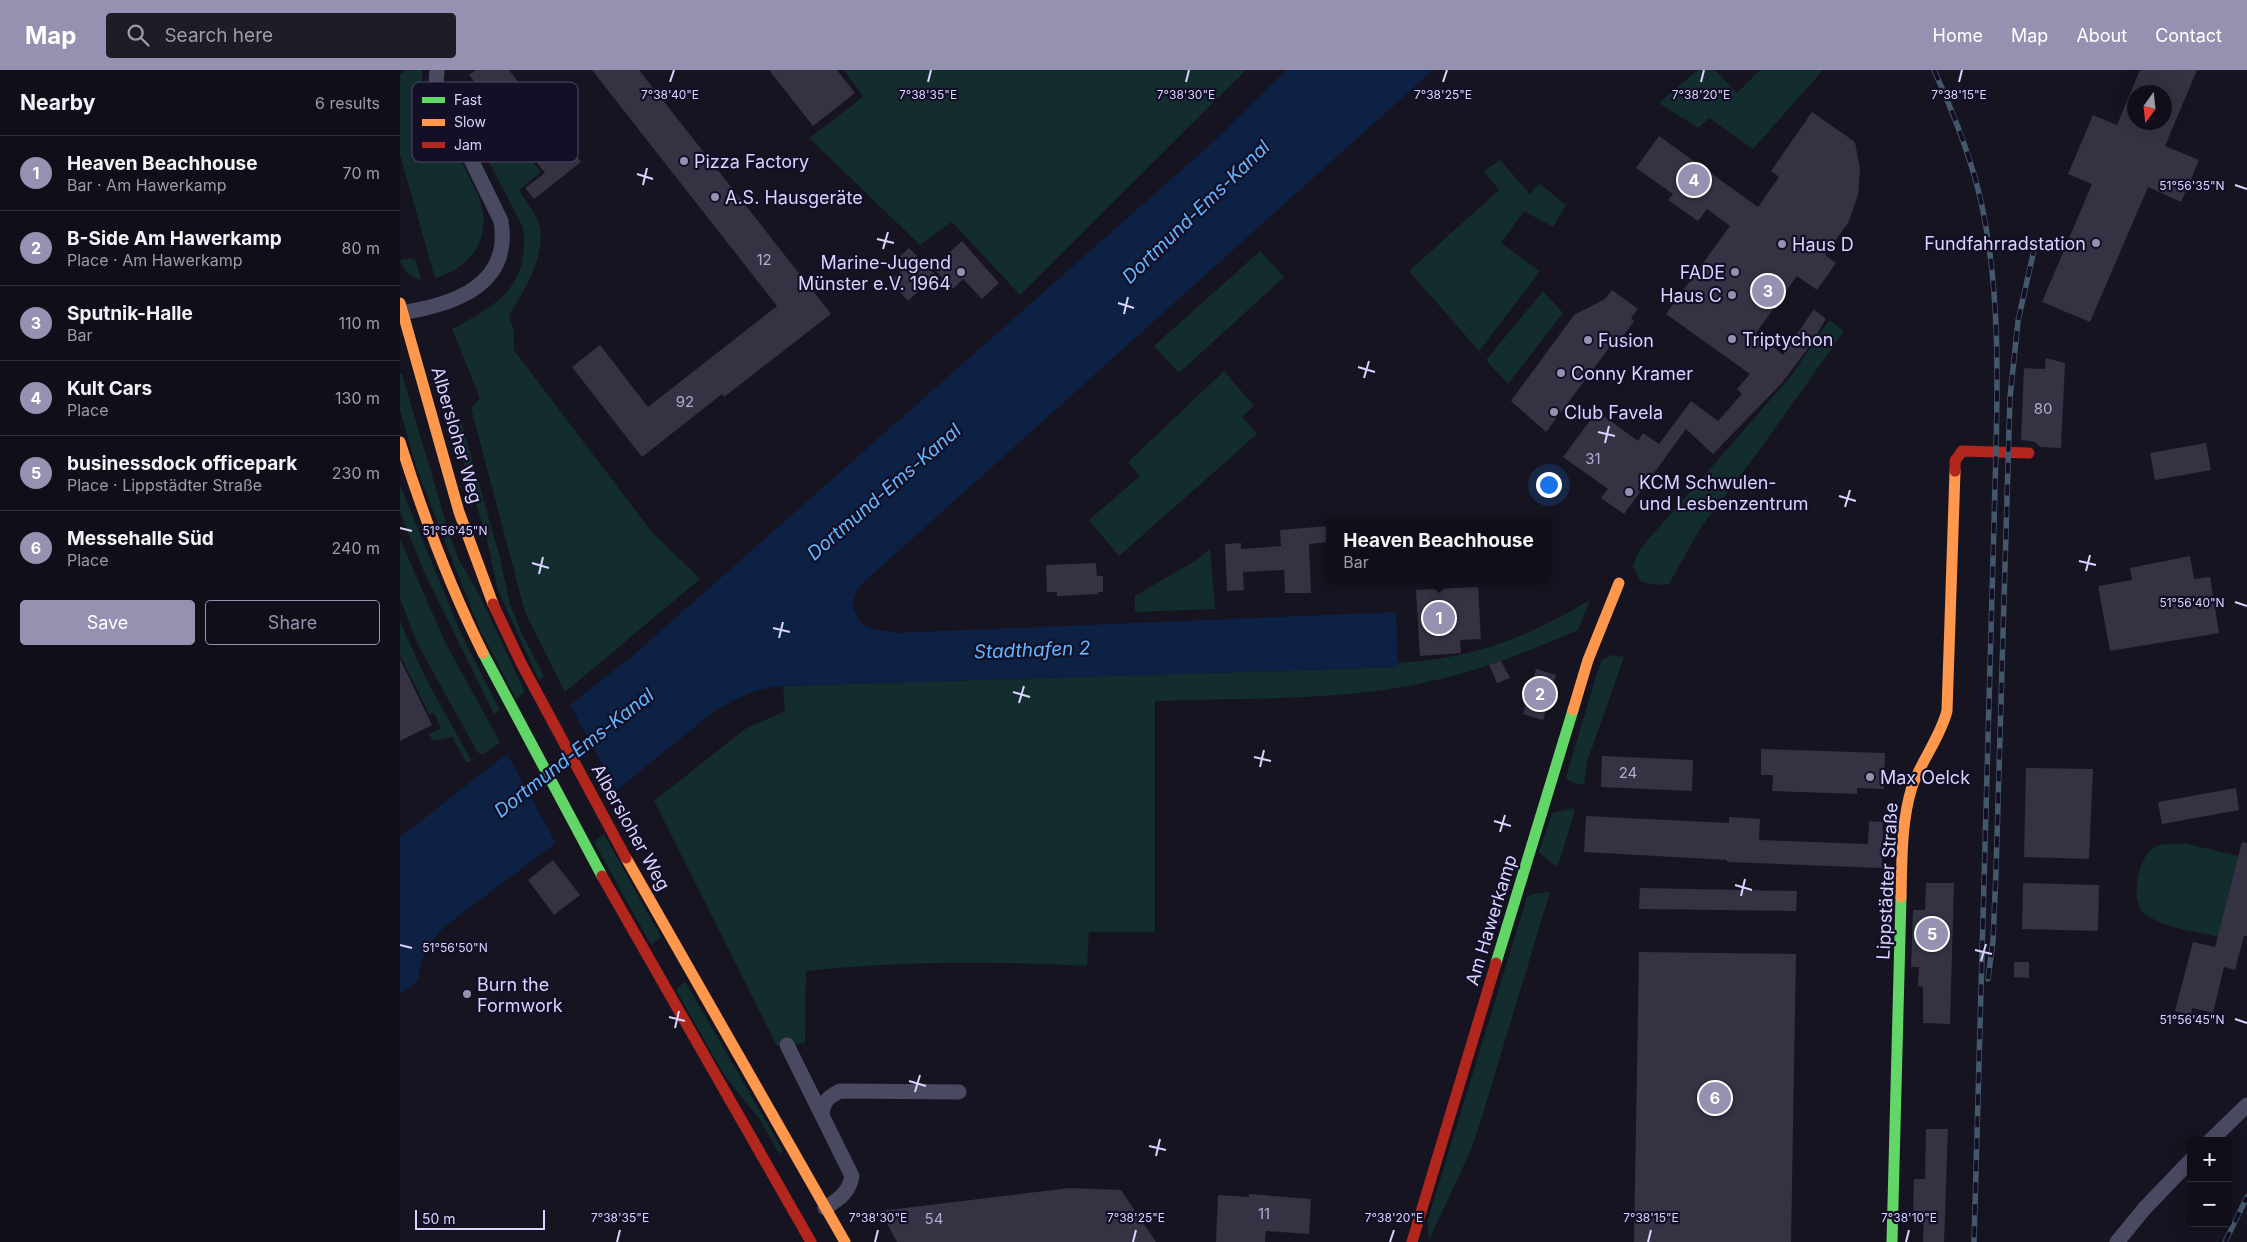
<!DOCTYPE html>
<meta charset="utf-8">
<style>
:root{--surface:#100f19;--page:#1e1d26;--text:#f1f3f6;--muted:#9c9ca2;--line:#302f38;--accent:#9591b1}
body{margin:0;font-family:Inter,sans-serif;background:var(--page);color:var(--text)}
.controls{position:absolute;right:15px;bottom:15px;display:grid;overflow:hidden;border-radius:5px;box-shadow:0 5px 20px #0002}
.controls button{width:45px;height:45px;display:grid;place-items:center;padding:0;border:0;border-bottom:1px solid var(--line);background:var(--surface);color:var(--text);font:25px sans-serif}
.compass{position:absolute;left:1727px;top:15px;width:45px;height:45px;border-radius:50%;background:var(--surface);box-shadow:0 5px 20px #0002;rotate:195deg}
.scale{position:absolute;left:15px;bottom:12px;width:130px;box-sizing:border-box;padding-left:5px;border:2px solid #d9d4ff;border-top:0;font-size:14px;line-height:18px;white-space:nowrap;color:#d9d4ff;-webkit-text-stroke:4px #130f26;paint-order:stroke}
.you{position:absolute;left:1148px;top:414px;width:18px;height:18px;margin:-12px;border:4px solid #fff;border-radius:50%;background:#1a73e8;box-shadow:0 0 0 8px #1a73e833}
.badge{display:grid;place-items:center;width:32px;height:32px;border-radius:50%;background:var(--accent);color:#fff;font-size:16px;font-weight:700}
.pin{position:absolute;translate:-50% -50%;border:2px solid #fff;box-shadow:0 1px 5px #0006}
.popup{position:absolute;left:926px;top:448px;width:225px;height:65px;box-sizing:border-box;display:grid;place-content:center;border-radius:5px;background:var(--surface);filter:drop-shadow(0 1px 4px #0005);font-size:16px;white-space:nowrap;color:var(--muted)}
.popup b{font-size:19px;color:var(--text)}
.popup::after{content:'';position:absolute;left:50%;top:100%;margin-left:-10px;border:10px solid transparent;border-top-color:var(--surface)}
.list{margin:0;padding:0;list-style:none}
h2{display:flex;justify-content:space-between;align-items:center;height:65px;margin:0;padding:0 20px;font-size:21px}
h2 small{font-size:16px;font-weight:400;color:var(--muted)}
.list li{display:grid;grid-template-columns:32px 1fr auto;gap:15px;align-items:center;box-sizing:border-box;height:75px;padding:0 20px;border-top:1px solid var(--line)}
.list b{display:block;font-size:19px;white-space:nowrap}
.list p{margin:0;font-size:16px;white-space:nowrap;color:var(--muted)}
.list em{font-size:16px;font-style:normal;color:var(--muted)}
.actions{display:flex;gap:10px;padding:15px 20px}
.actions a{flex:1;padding:11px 0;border:1px solid var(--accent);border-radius:5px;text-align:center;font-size:18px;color:var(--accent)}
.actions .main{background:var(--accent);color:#fff}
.icon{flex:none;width:28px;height:28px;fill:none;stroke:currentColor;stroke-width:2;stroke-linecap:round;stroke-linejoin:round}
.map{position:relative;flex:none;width:1847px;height:1172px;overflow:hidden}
header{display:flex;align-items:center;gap:30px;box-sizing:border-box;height:70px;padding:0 25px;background:var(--accent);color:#fff}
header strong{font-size:24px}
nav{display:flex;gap:28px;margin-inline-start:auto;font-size:18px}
.search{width:350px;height:45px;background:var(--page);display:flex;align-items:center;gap:12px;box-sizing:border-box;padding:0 18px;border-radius:5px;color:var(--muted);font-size:19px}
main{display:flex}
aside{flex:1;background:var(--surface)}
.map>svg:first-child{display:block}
.green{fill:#132c2d}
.water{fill:#0d2144}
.pier{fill:#161421}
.building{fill:#343243;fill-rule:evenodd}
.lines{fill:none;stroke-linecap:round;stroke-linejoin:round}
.street{stroke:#4a4962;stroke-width:15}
.fast{stroke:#63d668;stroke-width:11}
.slow{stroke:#ff974d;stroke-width:11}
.jam{stroke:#b3261e;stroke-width:11}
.rail-casing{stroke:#43596b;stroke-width:5.5}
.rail{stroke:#130f26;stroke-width:4;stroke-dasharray:11;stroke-linecap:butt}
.ticks{fill:none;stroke:#d9d4ff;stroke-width:2}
.poi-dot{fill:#9591b1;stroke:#130f26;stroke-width:2}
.labels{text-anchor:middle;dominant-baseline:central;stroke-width:4.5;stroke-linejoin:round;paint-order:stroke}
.number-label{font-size:15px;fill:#b0acd0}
.poi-label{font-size:18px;fill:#d9d4ff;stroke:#130f26;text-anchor:start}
.street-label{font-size:18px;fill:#d9d4ff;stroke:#130f26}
.water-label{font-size:19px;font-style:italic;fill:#62b6ff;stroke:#130f26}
.key{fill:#130f26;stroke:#4e4a67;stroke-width:1}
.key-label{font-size:14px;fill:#d9d4ff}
.ticks-label{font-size:12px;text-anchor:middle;fill:#d9d4ff;stroke:#130f26;stroke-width:4.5;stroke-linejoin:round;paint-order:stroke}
</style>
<header>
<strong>Map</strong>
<div class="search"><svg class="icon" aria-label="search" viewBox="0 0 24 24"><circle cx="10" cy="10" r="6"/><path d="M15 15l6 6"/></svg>Search here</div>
<nav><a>Home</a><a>Map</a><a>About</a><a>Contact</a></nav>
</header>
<main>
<aside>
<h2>Nearby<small>6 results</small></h2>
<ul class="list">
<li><span class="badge">1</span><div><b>Heaven Beachhouse</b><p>Bar · Am Hawerkamp</p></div><em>70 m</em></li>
<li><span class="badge">2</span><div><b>B-Side Am Hawerkamp</b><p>Place · Am Hawerkamp</p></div><em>80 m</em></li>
<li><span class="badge">3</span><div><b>Sputnik-Halle</b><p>Bar</p></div><em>110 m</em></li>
<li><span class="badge">4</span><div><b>Kult Cars</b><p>Place</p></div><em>130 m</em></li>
<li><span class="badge">5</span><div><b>businessdock officepark</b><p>Place · Lippstädter Straße</p></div><em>230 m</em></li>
<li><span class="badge">6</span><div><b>Messehalle Süd</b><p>Place</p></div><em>240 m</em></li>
</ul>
<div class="actions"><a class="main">Save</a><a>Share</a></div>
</aside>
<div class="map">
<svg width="1847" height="1172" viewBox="0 0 1847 1172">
<rect width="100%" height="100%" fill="#161421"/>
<!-- green -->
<g class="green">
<path d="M 6,0 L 22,0 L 22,15 C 36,42 49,68 63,94 C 70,110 81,126 83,144 C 87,176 65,200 35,208 L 0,85 L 0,5 Z"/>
<polygon points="444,0 846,0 620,225 552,152 520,175 409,68 463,27"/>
<polygon points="1298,0 1315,0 1337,23 1360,0 1423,0 1353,79 1309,48 1298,58 1259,33"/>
<path d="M 64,17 L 85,58 L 100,79 L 113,69 L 141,102 L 119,120 C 125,131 138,145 140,158 C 145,189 124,220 109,246 L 114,261 L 114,280 L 251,461 L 300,509 L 165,622 L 125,542 L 71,338 L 80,328 L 52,259 C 98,235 130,216 123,157 L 62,41 L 54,20 Z"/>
<polygon points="1100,90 1130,124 1139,113 1166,135 1153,157 1124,141 1101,173 1140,201 1079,281 1009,201 1099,120 1084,101"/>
<polygon points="860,181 884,207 779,303 754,276"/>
<path d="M 10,188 L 16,191 L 21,210 C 11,208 2,200 0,190 Z"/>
<polygon points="1143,221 1163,243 1108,314 1086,290"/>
<polygon points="1429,250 1444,261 1361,378 1301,457 1269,514 1255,515 1240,511 1233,496 1240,479 1391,306"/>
<polygon points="824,301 854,336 842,347 857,364 719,486 689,450 740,406 728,392"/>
<polygon points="0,304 2,304 49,463 58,488 79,524 125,622 116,629 79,558 17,400 0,340"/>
<polygon points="62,354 100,488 110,534 122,564 144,606 139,610 98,521 87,470 53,357"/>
<polygon points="0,415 62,566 100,640 94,644 25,504 7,460 0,442"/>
<polygon points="0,469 45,572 100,672 84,684 78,683 17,573 0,528"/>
<polygon points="810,479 815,539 735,542 735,526 798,489"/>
<path d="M 1190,530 L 1178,560 C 1125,583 1070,605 1013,615 C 929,631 840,628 755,631 L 755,862 L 689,862 L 687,896 C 593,891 500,891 406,901 L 405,973 L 377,976 L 254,731 L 345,659 L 385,641 L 383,616 L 998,597 L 998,593 C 1076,588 1123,569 1190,530 Z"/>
<polygon points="0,552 27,611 71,690 70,692 66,692 52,667 33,671 29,664 41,658 34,643 29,644 0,585"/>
<polygon points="1211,585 1224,587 1187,692 1184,715 1171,712 1166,707 1197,603 1202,590"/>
<polygon points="1174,738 1174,743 1158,796 1151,793 1139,782 1152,743"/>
<polygon points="204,764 261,867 251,875 194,772"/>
<path d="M 1787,774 L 1839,786 L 1818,867 C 1795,861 1764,858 1745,844 C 1729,832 1738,788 1753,778 C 1762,772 1776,774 1787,774 Z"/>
<polygon points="1150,822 1080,1053 1071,1080 1029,1170 1027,1152 1127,827 1133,824"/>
<polygon points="285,911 383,1081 379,1084 360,1050 324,1005 276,920"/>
</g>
<!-- water -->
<path class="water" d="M 886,0 L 1033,0 L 464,512 L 457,519 L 453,531 L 454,540 L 459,550 L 464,556 L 474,559 L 495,563 L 996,542 L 998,597 L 383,616 C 355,618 331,630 308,646 L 184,747 L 157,772 L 45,856 C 29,871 20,890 18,911 L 0,924 L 0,767 L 229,589 L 812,73 Z"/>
<!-- pier -->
<polygon class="pier" points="169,633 218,723 185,749 175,761 157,775 106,682"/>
<!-- building -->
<g class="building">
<polygon points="76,0 109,0 181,92 134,129 125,118 145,103 69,5"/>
<polygon points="192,0 239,0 431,244 324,327 322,324 242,387 172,297 200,275 248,337 377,236"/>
<polygon points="369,0 437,0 455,23 413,56"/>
<path d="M 1740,0 L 1797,0 L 1765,76 L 1799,90 L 1781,132 L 1748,117 L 1690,252 L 1642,232 L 1692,114 L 1668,104 L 1693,45 L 1717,55 ZM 1734,22 L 1764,22 L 1764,52 L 1734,52 Z"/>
<polygon points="1412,42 1455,72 1460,99 1458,125 1448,153 1425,185 1436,193 1417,220 1397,206 1356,263 1383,285 1414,239 1426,249 1409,277 1381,314 1313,384 1286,359 1224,444 1201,428 1208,419 1163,387 1197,341 1238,371 1243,363 1259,374 1291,331 1318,351 1342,324 1337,319 1350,304 1266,244 1330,156 1307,139 1298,151 1268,130 1273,124 1236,98 1259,66 1358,137 1379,107 1371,101"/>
<polygon points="562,171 599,213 582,229 563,209 553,219 533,198"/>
<polygon points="509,178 536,205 508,231 490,211 501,202 493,193"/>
<polygon points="1212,220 1238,239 1231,248 1234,251 1216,276 1212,274 1146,362 1111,331 1174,245 1205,229"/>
<polygon points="1646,288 1665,293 1661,378 1640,377 1635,372 1621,370 1624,298 1645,299"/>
<polygon points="1806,373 1811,400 1755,410 1750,383"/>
<polygon points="930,456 930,472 909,474 911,523 885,523 884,500 843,502 844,520 827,521 825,474 841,473 841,479 881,476 880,460"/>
<polygon points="1790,486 1794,509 1810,507 1819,563 1710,581 1698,516 1732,510 1730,498"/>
<polygon points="696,493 697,506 703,506 703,522 698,522 698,524 657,526 657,522 647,522 646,495"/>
<polygon points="1078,517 1081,569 1060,570 1061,583 1020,586 1016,520"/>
<polygon points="0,589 32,655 0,671"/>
<polygon points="1101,591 1110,608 1097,613 1089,595"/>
<polygon points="1136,599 1156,605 1143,650 1123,644"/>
<polygon points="1361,679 1485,683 1484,719 1457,718 1457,724 1372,721 1373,705 1361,705"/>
<polygon points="1202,686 1293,690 1292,721 1201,717"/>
<polygon points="1626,698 1693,699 1689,789 1624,787"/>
<polygon points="1836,718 1839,740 1762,754 1758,732"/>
<polygon points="1186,746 1329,753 1329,747 1360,749 1359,770 1468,774 1469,751 1483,752 1482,798 1327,792 1327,790 1184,782"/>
<polygon points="1842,772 1847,773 1847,866 1844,866 1835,900 1824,897 1813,943 1792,938 1791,946 1775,941 1793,872 1815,877"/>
<polygon points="153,790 180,825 154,845 128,810"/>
<polygon points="1526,813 1554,813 1550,954 1523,953 1523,917 1518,916 1519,897 1511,897 1513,840 1525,840"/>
<polygon points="1623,813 1699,815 1698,861 1622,859"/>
<polygon points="1240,818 1397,821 1396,841 1239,839"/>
<polygon points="1239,882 1396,884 1391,1172 1234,1172"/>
<polygon points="1614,892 1629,892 1629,908 1614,907"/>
<polygon points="1526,1059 1548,1059 1544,1172 1523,1172 1524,1144 1513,1144 1514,1109 1525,1109"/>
<polygon points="669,1118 721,1120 756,1172 497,1172 480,1141"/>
<polygon points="849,1124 911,1129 909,1164 866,1161 865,1172 816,1172 818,1125 849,1127"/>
</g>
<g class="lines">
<!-- street -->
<g class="street">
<path d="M 0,243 C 53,235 112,216 101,151 L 41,28 L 36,14 L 37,0"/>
<path d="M 387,975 L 452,1106 C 449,1123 439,1129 425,1138"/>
<path d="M 422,1044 C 424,1031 428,1027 440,1021 L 559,1022"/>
<polyline points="1810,1071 1847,1035"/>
<polyline points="1717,1172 1744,1139 1791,1090"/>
</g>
<!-- fast -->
<g class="fast">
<polyline points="83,583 202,806"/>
<polyline points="1096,893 1173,640"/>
<polyline points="1492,1172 1501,827"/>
</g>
<!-- slow -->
<g class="slow">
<polyline points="0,233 59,442 93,534"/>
<path d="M 0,372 C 23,445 49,515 83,583"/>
<polyline points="1173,640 1188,590 1219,513"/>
<polyline points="226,788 445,1172"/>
<path d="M 1501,827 C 1502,791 1501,752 1512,717 C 1521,691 1540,668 1547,641 L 1555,401"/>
</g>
<!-- jam -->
<g class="jam">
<polyline points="1555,401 1555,391 1562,381 1629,383"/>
<polyline points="93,534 121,593 226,788"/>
<polyline points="202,806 411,1172"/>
<polyline points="1012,1172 1096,893"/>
</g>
<defs>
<g id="rail">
<path d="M 1534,0 C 1554,44 1572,89 1582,136 C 1599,218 1598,299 1596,382 L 1574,1172"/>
<polyline points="1588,909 1593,871 1596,802 1610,327 1618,251 1634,180"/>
<polyline points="1825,1172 1847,1127"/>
</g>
</defs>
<!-- rail casing -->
<use href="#rail" class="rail-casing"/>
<!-- rail -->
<use href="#rail" class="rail"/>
</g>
<!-- ticks -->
<path class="ticks" d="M 270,12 L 274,0M 528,12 L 531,0M 786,12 L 789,0M 1043,12 L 1047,0M 1301,12 L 1304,0M 1559,12 L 1562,0M 237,104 L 253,109M 243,115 L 247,98M 1835,115 L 1847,119M 477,169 L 494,173M 483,179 L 488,162M 718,233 L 734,238M 724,244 L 728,227M 958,297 L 975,302M 964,308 L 969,291M 1198,362 L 1215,366M 1205,373 L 1209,356M 1439,426 L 1456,431M 1445,437 L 1450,420M 0,458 L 12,461M 1679,491 L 1696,495M 132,493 L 149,498M 1686,501 L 1690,485M 139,504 L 143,487M 1835,532 L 1847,536M 373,558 L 390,562M 379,568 L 383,552M 613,622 L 630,627M 619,633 L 624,616M 854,687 L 871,691M 860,697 L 864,680M 1094,751 L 1111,756M 1100,762 L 1105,745M 1335,815 L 1352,820M 1341,826 L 1345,809M 0,875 L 12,878M 1575,880 L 1592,884M 1581,891 L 1586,874M 269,947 L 285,951M 1835,949 L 1847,953M 275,958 L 279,941M 509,1011 L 526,1016M 515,1022 L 520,1005M 749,1076 L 766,1080M 756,1086 L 760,1069M 217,1172 L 220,1160M 475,1172 L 478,1160M 733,1172 L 736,1160M 990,1172 L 994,1160M 1248,1172 L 1251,1160M 1506,1172 L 1509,1160"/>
<!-- markers -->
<g class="poi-dot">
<circle cx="284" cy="91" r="5"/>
<circle cx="315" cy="127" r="5"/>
<circle cx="1696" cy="173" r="5"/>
<circle cx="1382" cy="174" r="5"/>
<circle cx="561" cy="202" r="5"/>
<circle cx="1335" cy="202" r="5"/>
<circle cx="1332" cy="225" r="5"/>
<circle cx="1332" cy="269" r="5"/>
<circle cx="1188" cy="270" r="5"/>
<circle cx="1161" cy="303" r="5"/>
<circle cx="1154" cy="342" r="5"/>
<circle cx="1229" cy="422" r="5"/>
<circle cx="1470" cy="707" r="5"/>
<circle cx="67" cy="924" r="5"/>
</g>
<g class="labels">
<!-- number labels -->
<g class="number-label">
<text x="364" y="189">12</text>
<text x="285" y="331">92</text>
<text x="1643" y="338">80</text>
<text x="1193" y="388">31</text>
<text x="1228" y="702">24</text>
<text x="864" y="1143">11</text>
<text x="534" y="1148">54</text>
</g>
<!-- poi labels -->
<g class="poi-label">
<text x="294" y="91">Pizza Factory</text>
<text x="325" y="127">A.S. Hausgeräte</text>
<text x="1686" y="173" text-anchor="end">Fundfahrradstation</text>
<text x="1392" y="174">Haus D</text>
<text x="551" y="192" text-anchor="end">Marine-Jugend<tspan x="551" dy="21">Münster e.V. 1964</tspan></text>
<text x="1325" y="202" text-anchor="end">FADE</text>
<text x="1322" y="225" text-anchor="end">Haus C</text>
<text x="1342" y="269">Triptychon</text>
<text x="1198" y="270">Fusion</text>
<text x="1171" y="303">Conny Kramer</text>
<text x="1164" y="342">Club Favela</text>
<text x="1239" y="412">KCM Schwulen-<tspan x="1239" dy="21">und Lesbenzentrum</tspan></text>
<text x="1480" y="707">Max Oelck</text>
<text x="77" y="914">Burn the<tspan x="77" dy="21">Formwork</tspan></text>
</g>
<!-- street labels -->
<g class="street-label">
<text transform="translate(57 365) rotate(74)">Albersloher Weg</text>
<text transform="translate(231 757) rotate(61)">Albersloher Weg</text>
<text transform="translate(1487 811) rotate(-87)">Lippstädter Straße</text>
<text transform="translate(1091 850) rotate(-73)">Am Hawerkamp</text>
</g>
<!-- water labels -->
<g class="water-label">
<text transform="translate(796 142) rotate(-44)">Dortmund-Ems-Kanal</text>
<text transform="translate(484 422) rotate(-41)">Dortmund-Ems-Kanal</text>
<text transform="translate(632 580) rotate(-2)">Stadthafen 2</text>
<text transform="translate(174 683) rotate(-38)">Dortmund-Ems-Kanal</text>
</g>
</g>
<!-- legend -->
<rect x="12" y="12" width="166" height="80" rx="8" class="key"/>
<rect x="22" y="27" width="23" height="6" fill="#63d668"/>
<rect x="22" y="49" width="23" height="7" fill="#ff974d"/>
<rect x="22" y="72" width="23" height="6" fill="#b3261e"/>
<g class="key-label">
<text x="54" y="35">Fast</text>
<text x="54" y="57">Slow</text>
<text x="54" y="80">Jam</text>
</g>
<g class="ticks-label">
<text x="270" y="29">7°38'40"E</text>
<text x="528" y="29">7°38'35"E</text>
<text x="786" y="29">7°38'30"E</text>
<text x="1043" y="29">7°38'25"E</text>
<text x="1301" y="29">7°38'20"E</text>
<text x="1559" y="29">7°38'15"E</text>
<text x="1792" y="120">51°56'35"N</text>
<text x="55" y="465">51°56'45"N</text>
<text x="1792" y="537">51°56'40"N</text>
<text x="55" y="882">51°56'50"N</text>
<text x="1792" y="954">51°56'45"N</text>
<text x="220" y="1152">7°38'35"E</text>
<text x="478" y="1152">7°38'30"E</text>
<text x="736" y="1152">7°38'25"E</text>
<text x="994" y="1152">7°38'20"E</text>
<text x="1251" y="1152">7°38'15"E</text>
<text x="1509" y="1152">7°38'10"E</text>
</g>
</svg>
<div class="controls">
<button>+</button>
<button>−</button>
</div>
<svg class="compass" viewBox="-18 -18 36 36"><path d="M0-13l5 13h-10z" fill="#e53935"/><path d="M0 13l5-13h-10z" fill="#9c9ca2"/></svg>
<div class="scale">50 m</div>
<div class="you"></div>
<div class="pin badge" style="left:1039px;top:548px">1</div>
<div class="popup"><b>Heaven Beachhouse</b>Bar</div>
<div class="pin badge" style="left:1140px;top:624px">2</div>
<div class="pin badge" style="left:1368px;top:221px">3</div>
<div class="pin badge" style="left:1294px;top:110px">4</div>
<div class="pin badge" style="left:1532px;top:864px">5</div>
<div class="pin badge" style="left:1315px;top:1028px">6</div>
</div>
</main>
